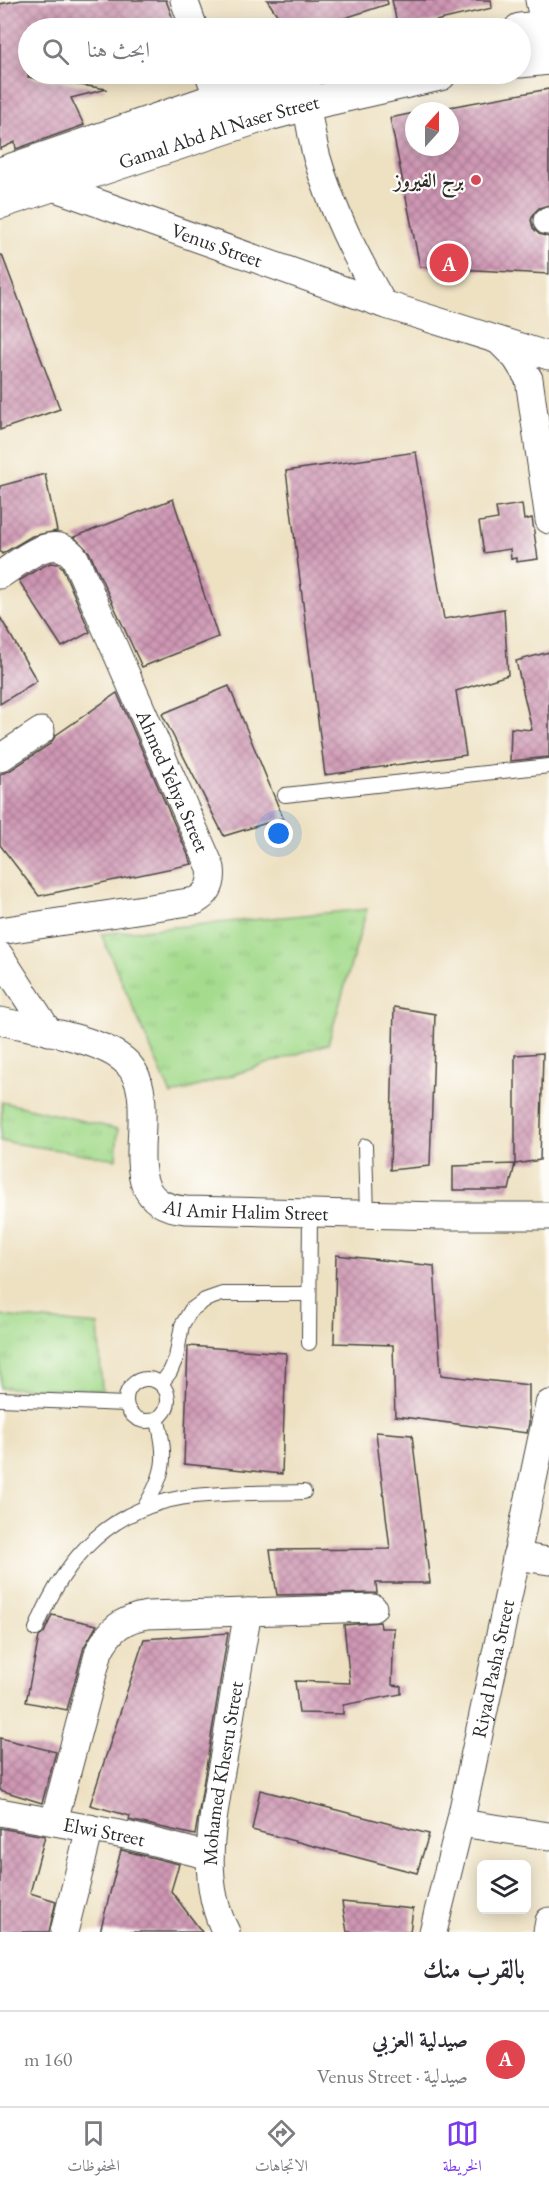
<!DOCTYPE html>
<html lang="ar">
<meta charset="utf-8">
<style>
:root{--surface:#fff;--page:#f7f7f7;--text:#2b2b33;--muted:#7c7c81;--line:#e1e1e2;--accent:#7c3aed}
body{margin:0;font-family:"EB Garamond",Amiri,serif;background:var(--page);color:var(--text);direction:rtl}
.controls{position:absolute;right:18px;bottom:18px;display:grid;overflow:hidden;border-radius:9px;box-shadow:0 3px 15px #0003}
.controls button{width:54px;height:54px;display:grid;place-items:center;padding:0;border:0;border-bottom:2px solid var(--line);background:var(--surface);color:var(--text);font:30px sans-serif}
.compass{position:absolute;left:405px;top:102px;width:54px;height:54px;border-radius:50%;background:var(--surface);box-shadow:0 3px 15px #0003;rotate:21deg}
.you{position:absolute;left:279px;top:834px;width:21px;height:21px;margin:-15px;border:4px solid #fff;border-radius:50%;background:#1a73e8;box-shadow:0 0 0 9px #1a73e833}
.badge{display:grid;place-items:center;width:39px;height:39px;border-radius:50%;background:var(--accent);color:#fff;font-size:20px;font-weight:700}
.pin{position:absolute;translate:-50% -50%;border:3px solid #fff;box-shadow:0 2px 6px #0006}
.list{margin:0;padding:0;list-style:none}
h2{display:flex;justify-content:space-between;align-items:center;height:78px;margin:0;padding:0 24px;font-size:26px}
h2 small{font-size:20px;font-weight:400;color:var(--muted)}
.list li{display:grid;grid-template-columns:39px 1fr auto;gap:18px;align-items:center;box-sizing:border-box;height:96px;padding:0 24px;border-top:2px solid var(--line)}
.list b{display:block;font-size:22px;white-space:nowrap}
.list p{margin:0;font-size:20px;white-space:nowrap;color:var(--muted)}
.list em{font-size:20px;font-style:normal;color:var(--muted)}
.icon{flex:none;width:33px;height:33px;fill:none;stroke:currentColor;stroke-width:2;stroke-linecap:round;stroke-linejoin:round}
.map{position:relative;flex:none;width:549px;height:1932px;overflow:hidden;direction:ltr}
.search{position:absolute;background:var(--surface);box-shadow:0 3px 15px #0003;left:18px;right:18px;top:18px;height:66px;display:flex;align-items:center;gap:15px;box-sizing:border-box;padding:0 21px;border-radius:33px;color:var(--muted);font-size:22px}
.sheet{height:174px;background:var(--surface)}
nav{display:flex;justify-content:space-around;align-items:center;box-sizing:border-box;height:84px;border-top:2px solid var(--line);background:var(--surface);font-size:16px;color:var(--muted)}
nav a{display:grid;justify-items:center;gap:3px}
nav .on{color:var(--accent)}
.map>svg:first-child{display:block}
.park{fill:url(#park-tufts);stroke:#68835c;stroke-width:1.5}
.building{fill:url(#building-cross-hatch)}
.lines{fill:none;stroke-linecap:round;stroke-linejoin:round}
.lane-casing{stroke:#484642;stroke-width:16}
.street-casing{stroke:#484642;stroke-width:29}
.primary-casing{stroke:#484642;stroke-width:35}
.lane{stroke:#fff;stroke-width:14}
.street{stroke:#fff;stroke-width:27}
.primary{stroke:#fff;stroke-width:33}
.poi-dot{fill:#d1495b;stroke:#fdfcf7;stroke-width:2}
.labels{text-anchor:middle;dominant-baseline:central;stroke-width:4.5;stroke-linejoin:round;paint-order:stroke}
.street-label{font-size:20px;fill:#2b2b2b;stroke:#fdfcf7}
.poi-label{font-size:20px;font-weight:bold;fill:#2b2b2b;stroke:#fdfcf7;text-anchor:end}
</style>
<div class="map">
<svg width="549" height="1932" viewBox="0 0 549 1932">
<defs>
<pattern id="park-tufts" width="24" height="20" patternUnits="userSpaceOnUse" patternTransform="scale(1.5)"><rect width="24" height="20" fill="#a4db8d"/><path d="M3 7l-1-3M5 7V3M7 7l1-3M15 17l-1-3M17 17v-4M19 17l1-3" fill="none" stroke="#8dbc7a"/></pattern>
<pattern id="building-cross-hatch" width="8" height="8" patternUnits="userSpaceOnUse" patternTransform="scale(1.5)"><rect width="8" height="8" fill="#cf97b4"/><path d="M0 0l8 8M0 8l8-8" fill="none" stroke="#a87b93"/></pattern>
</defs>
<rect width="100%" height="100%" fill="#fdfcf7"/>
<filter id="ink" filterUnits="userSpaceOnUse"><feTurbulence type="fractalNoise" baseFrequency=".0167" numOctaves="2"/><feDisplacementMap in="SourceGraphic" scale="12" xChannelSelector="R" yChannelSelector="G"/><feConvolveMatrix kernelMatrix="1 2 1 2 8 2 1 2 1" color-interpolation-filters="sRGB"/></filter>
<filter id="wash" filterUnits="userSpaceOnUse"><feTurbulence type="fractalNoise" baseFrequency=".008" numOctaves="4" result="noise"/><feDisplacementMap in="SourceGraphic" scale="24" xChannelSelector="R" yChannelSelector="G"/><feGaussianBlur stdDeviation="1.35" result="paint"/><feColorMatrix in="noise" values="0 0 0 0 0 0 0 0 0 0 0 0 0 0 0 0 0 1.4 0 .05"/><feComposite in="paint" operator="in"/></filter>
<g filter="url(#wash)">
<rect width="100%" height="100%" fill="#eee1c2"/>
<!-- park -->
<g class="park">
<polygon points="367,909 328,1044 171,1095 101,934"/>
<polygon points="2,1102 118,1129 116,1159 0,1141"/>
<polygon points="0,1316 98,1325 102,1390 0,1388"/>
</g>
<g id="blocks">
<!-- building -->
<g class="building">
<polygon points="22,0 166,0 176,28 28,28 28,77 107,89 71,98 84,125 16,149 15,142 0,149 0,4"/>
<polygon points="267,0 387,0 388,4 314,28 286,28"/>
<polygon points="392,0 491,0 492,8 405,28 398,28"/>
<polygon points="549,89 549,205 539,208 534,213 531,220 533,228 539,234 549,237 549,274 420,267 390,118 414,113 414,147 450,147 450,111 427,111"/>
<polygon points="0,255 2,255 60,409 0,430"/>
<polygon points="416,452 444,619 504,609 508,675 456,691 466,755 325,775 286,471"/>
<polygon points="45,474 57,531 32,536 2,554 0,551 0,486"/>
<polygon points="173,499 218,637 142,667 89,552 74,537"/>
<polygon points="522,504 524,520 532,518 538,559 516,562 516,558 511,559 510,549 484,553 479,522 498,519 496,508"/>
<polygon points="50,563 58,564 62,567 90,632 62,647 19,581 36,570"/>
<polygon points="0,617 37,681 0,704"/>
<polygon points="549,652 549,757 510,761 511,728 532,730 516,661"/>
<polygon points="229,686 283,818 224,836 162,714"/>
<polygon points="117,693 192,864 39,896 0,845 0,774 9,771 50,744 56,735"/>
<polygon points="394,1007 435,1014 430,1166 390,1170"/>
<polygon points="543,1053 540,1160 515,1164 515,1055"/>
<polygon points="515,1164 509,1190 453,1190 453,1166"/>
<polygon points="336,1255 434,1266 441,1375 529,1385 529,1423 527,1433 395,1416 393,1345 334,1343"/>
<polygon points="188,1346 286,1353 282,1474 184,1464"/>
<polygon points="376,1432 412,1435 430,1583 376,1583 377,1593 277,1595 270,1550 390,1549"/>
<polygon points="52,1615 97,1625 84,1647 67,1710 26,1702 39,1637 44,1633"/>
<polygon points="380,1622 381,1628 394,1628 392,1685 401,1686 401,1694 343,1705 343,1714 299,1713 295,1681 350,1683 344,1625"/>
<polygon points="228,1633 195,1835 129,1820 130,1816 90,1805 144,1639"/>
<polygon points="0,1738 56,1752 42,1803 0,1790"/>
<polygon points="260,1790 429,1834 417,1873 252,1830"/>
<polygon points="0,1828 45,1836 30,1893 56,1901 49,1932 0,1932"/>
<polygon points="121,1850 179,1864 171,1891 202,1932 100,1932"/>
<polygon points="342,1902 413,1909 410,1932 347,1932"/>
</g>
</g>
</g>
<g filter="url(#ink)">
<use href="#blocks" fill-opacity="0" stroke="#484642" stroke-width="1.5"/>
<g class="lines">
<defs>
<g id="lane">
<polyline points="285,795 549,766"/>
<polyline points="365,1146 367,1215"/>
<polyline points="309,1343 310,1213"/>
<circle cx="147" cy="1400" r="21"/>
<polyline points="161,1384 170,1372 176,1358 182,1325 191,1310 205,1300 222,1294 309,1294"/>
<polyline points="0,1399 126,1404"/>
<path d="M 144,1508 C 165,1474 168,1457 157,1418"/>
<path d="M 36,1629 C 65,1556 112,1505 194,1496 C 231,1492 268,1493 304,1492"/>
</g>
<g id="street">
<polyline points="184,0 194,28"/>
<polyline points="539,0 545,27"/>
<polyline points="209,74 218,99"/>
<path d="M 306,104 C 310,122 312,140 317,158 C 332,210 356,257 383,304"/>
<path id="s1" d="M 50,186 L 383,304 L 549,356"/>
<polyline points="547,221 549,221"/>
<polyline points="499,341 516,358 529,379 549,520"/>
<path id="s2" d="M 0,575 C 22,561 53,530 75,558 L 211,868 C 213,883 208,894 195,901 L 0,931"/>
<polyline points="0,758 41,731"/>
<polyline points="0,956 49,1032"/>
<path id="s3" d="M 0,1021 C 34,1029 101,1038 126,1062 C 169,1102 103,1204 186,1210 L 442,1216 L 549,1216"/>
<polyline points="516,1556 549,1561"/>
<path id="s4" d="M 0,1812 L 130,1836 L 210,1856"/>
<path d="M 54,1821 L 99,1651 C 110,1629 123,1619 147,1615 L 373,1608"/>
<polyline points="460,1823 549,1836"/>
<polyline points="64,1932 90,1828"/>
<path id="s5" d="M 226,1932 C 196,1874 216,1804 226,1743 C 233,1700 240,1656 248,1612"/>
<path id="s6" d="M 433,1932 L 460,1823 L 549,1404"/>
<polyline points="547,1932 549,1921"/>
</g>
<g id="primary">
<polyline points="520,30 549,27"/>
<polyline points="520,61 549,58"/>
<polyline points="0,174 218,99 307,74"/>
<path id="s7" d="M 0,202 L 257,117 L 306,104 L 440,74"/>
</g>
</defs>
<!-- lane casing -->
<use href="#lane" class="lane-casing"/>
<!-- street casing -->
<use href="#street" class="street-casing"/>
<!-- primary casing -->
<use href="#primary" class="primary-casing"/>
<!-- lane -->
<use href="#lane" class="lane"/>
<!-- street -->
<use href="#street" class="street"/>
<!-- primary -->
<use href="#primary" class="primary"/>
</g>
</g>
<!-- markers -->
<circle class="poi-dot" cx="476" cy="180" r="6"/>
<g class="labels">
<!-- street labels -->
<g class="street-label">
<text stroke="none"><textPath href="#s7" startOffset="230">Gamal Abd Al Naser Street</textPath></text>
<text stroke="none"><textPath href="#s1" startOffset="177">Venus Street</textPath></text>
<text stroke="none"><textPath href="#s2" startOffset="330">Ahmed Yehya Street</textPath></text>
<text stroke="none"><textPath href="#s3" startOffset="372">Al Amir Halim Street</textPath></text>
<text stroke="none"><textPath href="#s6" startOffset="270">Riyad Pasha Street</textPath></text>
<text stroke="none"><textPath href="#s5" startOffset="162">Mohamed Khesru Street</textPath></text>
<text stroke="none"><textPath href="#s4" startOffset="106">Elwi Street</textPath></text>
</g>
<!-- poi labels -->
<g class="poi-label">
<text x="464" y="180">برج الفيروز</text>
</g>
</g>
</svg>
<div class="controls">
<button><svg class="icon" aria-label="layers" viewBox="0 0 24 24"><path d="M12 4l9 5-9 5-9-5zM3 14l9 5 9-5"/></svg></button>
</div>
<svg class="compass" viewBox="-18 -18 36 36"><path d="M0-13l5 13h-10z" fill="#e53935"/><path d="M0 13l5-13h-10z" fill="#7c7c81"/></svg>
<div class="you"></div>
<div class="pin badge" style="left:449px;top:263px;background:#e0444e">A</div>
<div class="search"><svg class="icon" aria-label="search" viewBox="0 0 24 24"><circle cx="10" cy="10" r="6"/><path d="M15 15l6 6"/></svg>ابحث هنا</div>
</div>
<section class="sheet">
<h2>بالقرب منك<small></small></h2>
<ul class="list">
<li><span class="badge" style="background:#e0444e">A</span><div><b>صيدلية العزبي</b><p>صيدلية · Venus Street</p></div><em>160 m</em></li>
</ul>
</section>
<nav>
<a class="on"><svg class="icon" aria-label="map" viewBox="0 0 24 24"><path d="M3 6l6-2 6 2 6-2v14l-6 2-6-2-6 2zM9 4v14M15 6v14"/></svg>الخريطة</a>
<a><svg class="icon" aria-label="directions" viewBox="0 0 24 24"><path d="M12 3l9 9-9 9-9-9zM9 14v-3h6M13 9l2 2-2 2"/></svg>الاتجاهات</a>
<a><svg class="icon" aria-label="saved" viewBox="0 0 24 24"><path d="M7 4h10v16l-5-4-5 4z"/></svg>المحفوظات</a>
</nav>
